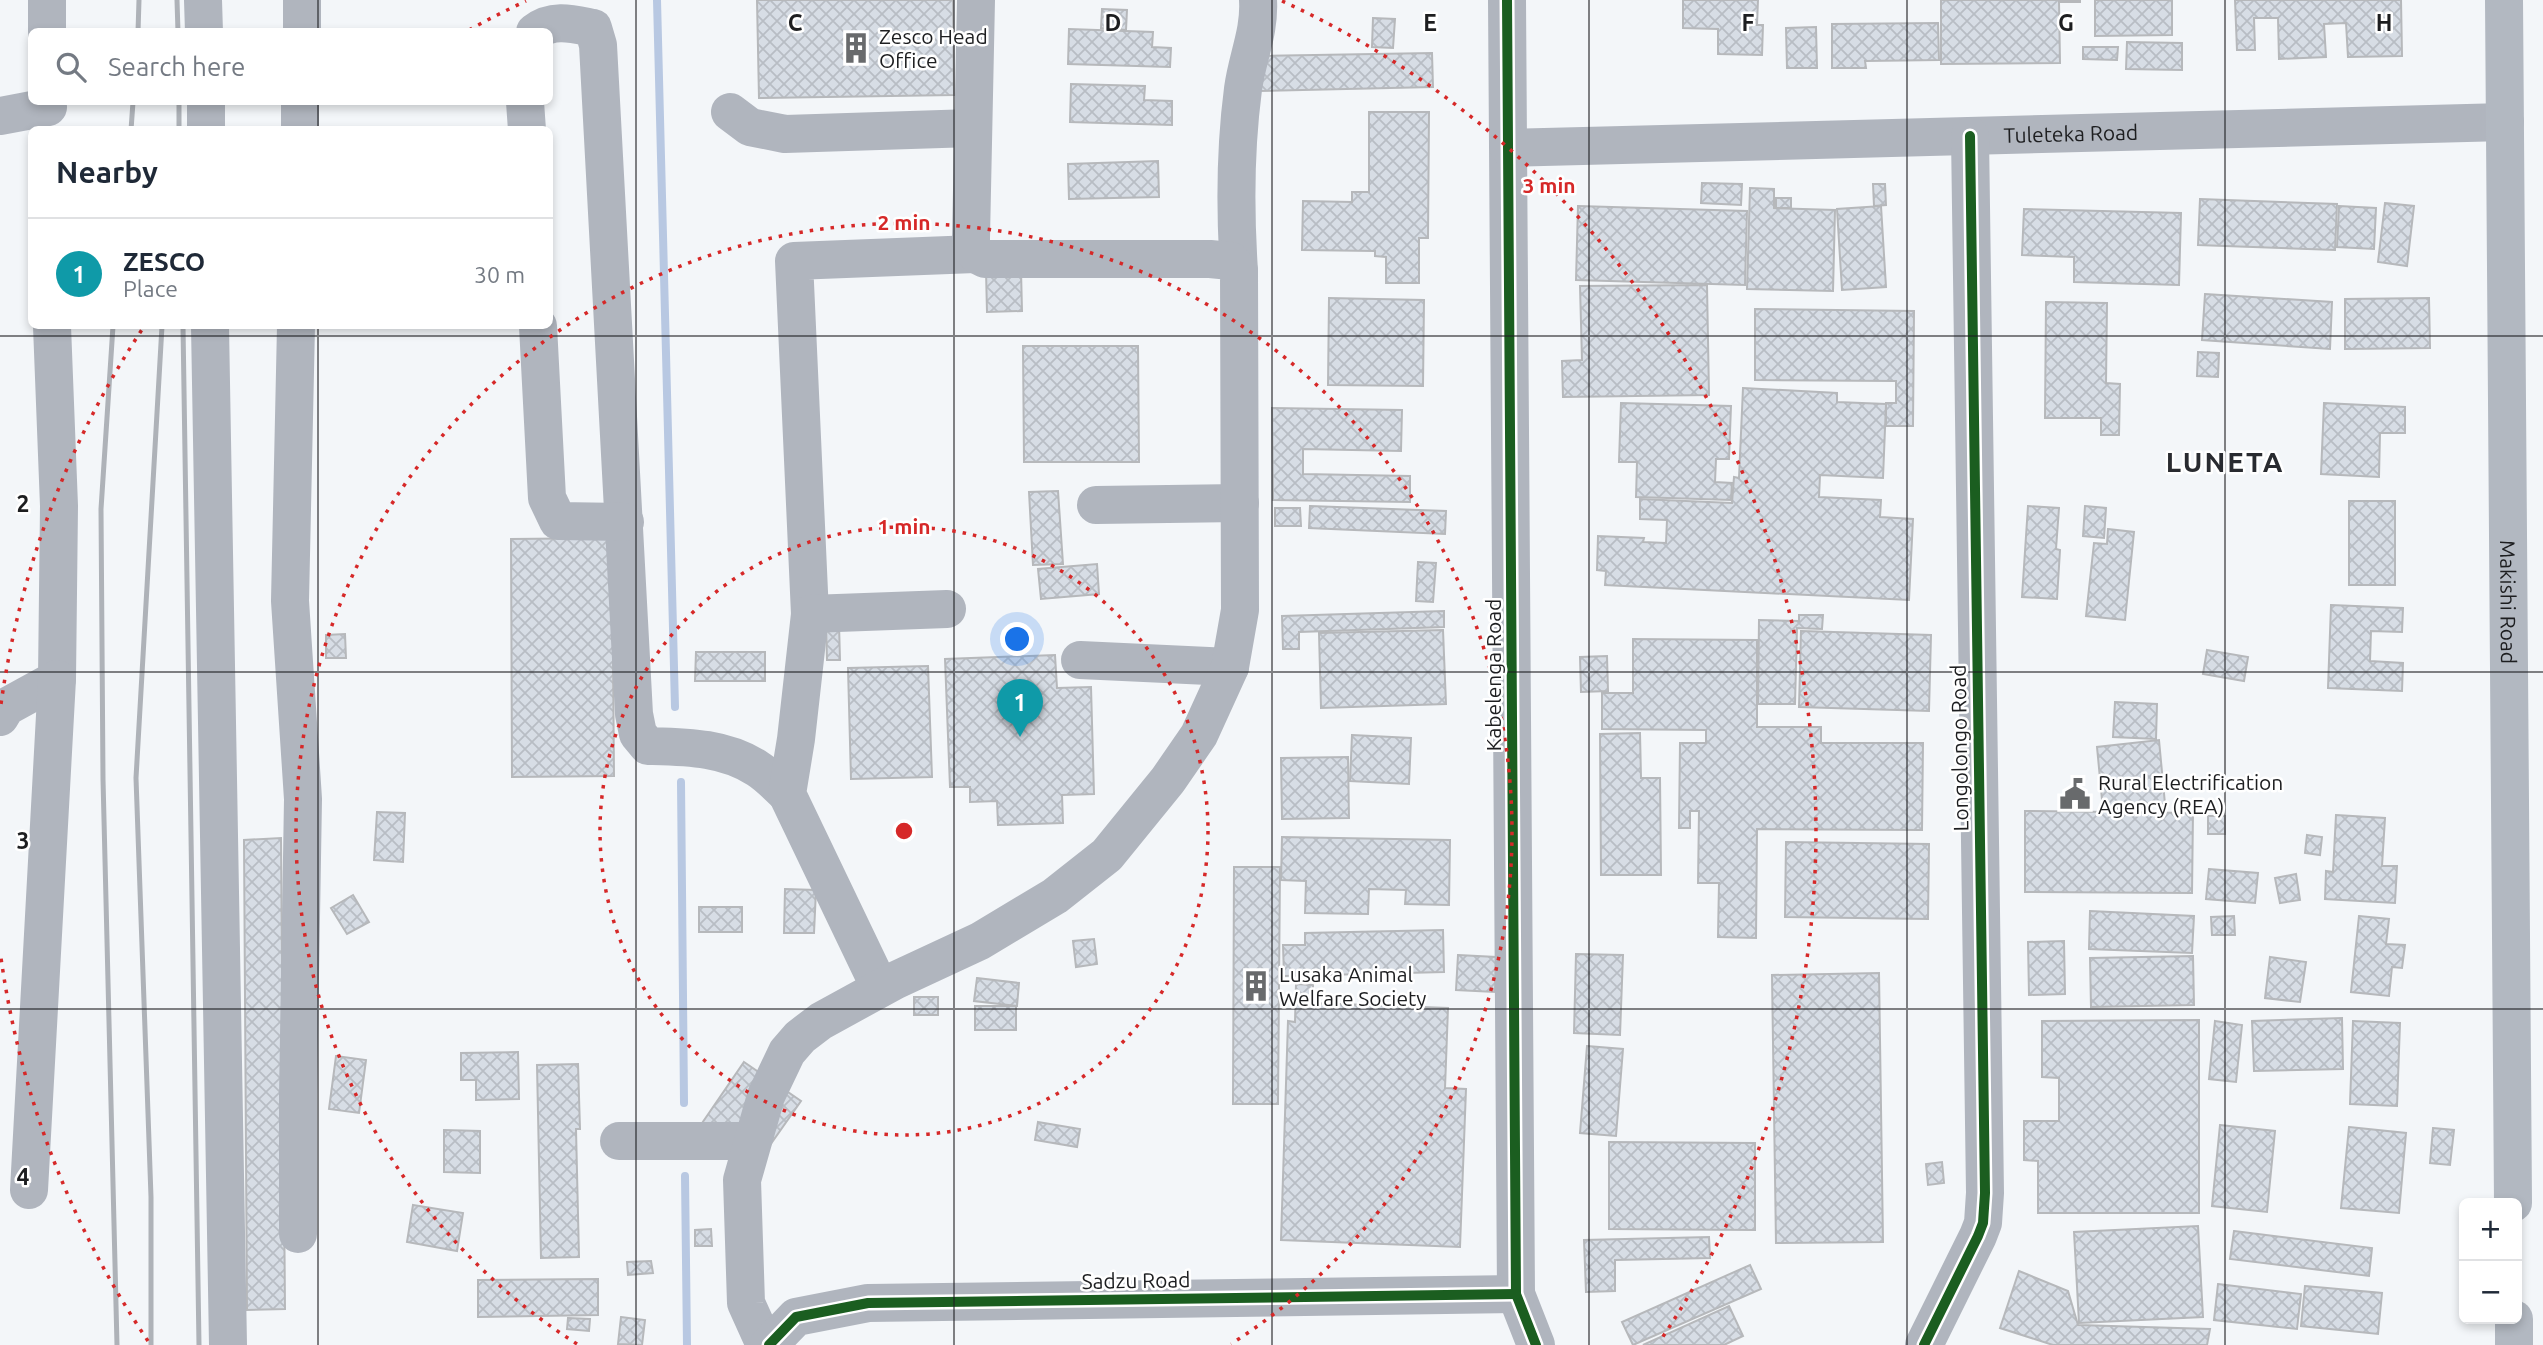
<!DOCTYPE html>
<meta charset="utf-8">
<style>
:root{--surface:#fff;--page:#f2f2f3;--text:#1f2937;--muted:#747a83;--line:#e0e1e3;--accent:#686a6c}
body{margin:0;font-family:Ubuntu,sans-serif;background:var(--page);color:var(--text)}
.controls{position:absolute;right:21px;bottom:21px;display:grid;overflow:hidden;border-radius:10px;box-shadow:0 4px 10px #0003}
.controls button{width:63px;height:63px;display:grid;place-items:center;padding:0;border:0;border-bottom:2px solid var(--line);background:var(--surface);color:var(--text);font:35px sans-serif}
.you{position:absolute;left:1018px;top:640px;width:24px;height:24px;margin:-18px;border:5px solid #fff;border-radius:50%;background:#1a73e8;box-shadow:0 0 0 10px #1a73e833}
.badge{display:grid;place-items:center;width:46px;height:46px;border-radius:50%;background:var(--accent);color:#fff;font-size:23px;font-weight:700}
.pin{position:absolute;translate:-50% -58px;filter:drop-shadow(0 2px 4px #0008)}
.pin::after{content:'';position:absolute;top:37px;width:24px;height:21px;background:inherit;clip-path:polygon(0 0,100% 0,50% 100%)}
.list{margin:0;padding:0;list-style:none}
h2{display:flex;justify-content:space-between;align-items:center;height:91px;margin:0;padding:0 28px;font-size:30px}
h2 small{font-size:23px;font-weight:400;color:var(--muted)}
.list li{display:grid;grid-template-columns:46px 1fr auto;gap:21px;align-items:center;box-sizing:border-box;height:112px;padding:0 28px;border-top:2px solid var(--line)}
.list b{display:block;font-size:26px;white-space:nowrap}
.list p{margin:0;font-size:23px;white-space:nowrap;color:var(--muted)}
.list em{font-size:23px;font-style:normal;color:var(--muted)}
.icon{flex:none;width:38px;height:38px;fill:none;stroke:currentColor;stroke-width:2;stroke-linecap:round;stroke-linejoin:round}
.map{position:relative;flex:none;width:2543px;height:1345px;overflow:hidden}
.search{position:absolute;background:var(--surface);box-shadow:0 4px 10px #0003;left:28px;top:28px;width:525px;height:77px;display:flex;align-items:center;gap:18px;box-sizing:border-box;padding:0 24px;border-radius:10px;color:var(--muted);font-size:26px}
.panel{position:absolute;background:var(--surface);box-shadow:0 4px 10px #0003;left:28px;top:126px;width:525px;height:203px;border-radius:10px}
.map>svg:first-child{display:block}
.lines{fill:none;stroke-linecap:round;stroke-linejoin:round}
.stream{stroke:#b8c8e2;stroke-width:8}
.building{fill:url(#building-cross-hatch);stroke:#b6b8bb;stroke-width:2}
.minor{stroke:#b0b5be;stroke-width:38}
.major{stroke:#b2b8c1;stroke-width:38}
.rail{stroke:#aeb2b8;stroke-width:5}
.cycleway-casing{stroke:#fff;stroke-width:15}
.cycleway{stroke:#1b5e20;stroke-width:10}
.grid{fill:none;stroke:#1d1e20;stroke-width:2;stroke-opacity:0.55}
.ring{fill:none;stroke:#d62828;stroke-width:3.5;stroke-dasharray:3.5 7}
.labels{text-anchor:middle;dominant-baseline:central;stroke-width:5;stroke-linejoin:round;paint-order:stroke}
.poi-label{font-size:21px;fill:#1d1e20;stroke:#fff;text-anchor:start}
.street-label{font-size:21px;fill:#1d1e20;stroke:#fff}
.district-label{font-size:28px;font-weight:bold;letter-spacing:2px;fill:#292b30;stroke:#fff}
.grid-label{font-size:23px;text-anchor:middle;font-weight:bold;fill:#1d1e20;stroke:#fff;stroke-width:5;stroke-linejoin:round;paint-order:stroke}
.centre{fill:#d62828;stroke:#fff;stroke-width:3.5}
.ring-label{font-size:21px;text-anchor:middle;font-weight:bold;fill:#d62828;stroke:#fff;stroke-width:5;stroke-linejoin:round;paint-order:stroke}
</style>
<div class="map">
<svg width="2543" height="1345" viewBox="0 0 2543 1345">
<defs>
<pattern id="building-cross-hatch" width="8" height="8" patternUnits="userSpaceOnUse" patternTransform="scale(1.75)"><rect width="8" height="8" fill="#d7dde5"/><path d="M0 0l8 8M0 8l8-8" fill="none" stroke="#b8bdc4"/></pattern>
</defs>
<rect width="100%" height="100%" fill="#f3f6f9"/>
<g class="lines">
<!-- stream -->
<g class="stream">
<polyline points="657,0 675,707"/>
<polyline points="681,782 684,1103"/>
<polyline points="685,1176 687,1345"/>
</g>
</g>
<!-- building -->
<g class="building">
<polygon points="757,0 953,0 954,95 759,98"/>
<polygon points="1683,0 1758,0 1757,25 1763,25 1762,55 1718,54 1718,29 1683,28"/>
<polygon points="1941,0 2080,0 2080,2 2059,2 2060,63 1941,64"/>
<polygon points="2095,0 2172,0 2172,35 2095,36"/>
<polygon points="2235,0 2401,0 2402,56 2348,57 2346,23 2324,24 2326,57 2279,59 2278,18 2254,18 2255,50 2237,50"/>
<polygon points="1102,9 1127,10 1126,30 1101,28"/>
<polygon points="1373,18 1395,19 1393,48 1372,47"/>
<polygon points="1938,23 1939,60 1865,61 1866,68 1832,68 1832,24"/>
<polygon points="1816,27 1817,68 1787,68 1786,28"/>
<polygon points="1069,29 1153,32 1152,47 1171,48 1170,67 1068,64"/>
<polygon points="2127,42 2182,43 2182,70 2126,69"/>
<polygon points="2083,47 2118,47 2117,60 2083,59"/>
<polygon points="1432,53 1433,87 1260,91 1259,56"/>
<polygon points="1071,84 1145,86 1144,100 1172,101 1172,125 1070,122"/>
<polygon points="1369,112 1429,112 1428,238 1419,238 1419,283 1386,283 1386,257 1375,256 1375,251 1302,250 1303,201 1352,202 1352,192 1369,192"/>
<polygon points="1158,161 1159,197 1069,199 1068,164"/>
<polygon points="1702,183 1742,184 1741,205 1701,203"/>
<polygon points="1873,184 1885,184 1886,205 1874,206"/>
<polygon points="1750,188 1774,189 1774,208 1835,210 1833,291 1747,289"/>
<rect x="1776" y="198" width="15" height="10"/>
<polygon points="2200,199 2337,204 2335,250 2198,245"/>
<polygon points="2385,203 2414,206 2407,266 2378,262"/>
<polygon points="1578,206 1747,211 1745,285 1576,280"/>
<polygon points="1881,206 1886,287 1842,290 1837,209"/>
<polygon points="2339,206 2376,208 2374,249 2337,247"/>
<polygon points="2024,209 2181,213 2179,285 2074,282 2074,257 2022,255"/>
<polygon points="1021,270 1022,311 987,312 986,271"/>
<polygon points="1707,285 1709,395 1563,397 1562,361 1582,360 1580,286"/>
<polygon points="2205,294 2332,302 2330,349 2202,340"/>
<polygon points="1329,298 1424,300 1423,386 1328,385"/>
<polygon points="2429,298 2430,348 2345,349 2345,299"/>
<polygon points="2046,302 2107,303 2106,383 2120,384 2119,435 2101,435 2101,418 2045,418"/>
<polygon points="1755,309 1914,311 1913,426 1886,426 1886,403 1896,403 1896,381 1755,380"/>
<polygon points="1023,346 1138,346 1139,462 1024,462"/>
<polygon points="2198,352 2219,353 2218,377 2197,376"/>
<polygon points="1743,388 1837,393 1837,402 1886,404 1883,478 1820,475 1819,497 1881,500 1880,517 1913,519 1909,600 1605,585 1606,571 1597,570 1598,536 1644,538 1643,542 1666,543 1667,520 1640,519 1640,499 1732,503 1734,477 1739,478"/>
<polygon points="1621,403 1731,406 1729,459 1716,459 1715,482 1732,483 1731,500 1636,497 1637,462 1619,462"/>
<polygon points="2324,403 2405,407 2405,433 2380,433 2379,477 2321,474"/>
<polygon points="1272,408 1402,410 1401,451 1303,449 1303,474 1410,476 1410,502 1273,500"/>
<polygon points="1058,491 1063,564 1033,565 1029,492"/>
<rect x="2349" y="501" width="46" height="84"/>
<polygon points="1310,506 1446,511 1445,534 1309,528"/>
<polygon points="2028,506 2059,508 2056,549 2060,550 2057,599 2022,597"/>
<polygon points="2085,506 2106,508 2104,538 2083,536"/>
<polygon points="1275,508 1300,508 1301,526 1275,526"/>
<polygon points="2108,529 2134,532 2125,620 2086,616 2094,543 2107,544"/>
<polygon points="612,538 614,776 512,777 511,539"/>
<polygon points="1418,562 1436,563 1433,602 1416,601"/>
<polygon points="1097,564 1099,594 1041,599 1038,569"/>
<polygon points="2331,605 2403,608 2402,632 2371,631 2370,661 2403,663 2402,691 2328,688"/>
<polygon points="1444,611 1444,627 1299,632 1299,649 1283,649 1282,616"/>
<polygon points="1799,615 1823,615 1822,629 1797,628 1795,704 1758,704 1759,620 1799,621"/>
<polygon points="826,624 839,624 840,660 827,660"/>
<polygon points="1443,630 1446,704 1321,708 1319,633"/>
<polygon points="1801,631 1931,635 1929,711 1799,707"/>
<polygon points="345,634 346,658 326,658 326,635"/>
<polygon points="1633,639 1757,640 1757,727 1821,727 1821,743 1923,743 1922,830 1757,829 1756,938 1718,937 1719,883 1698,883 1699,811 1690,811 1690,828 1679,828 1680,743 1706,743 1706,730 1602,729 1602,693 1633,693"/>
<polygon points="2207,650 2248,657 2244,681 2203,674"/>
<polygon points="696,652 765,652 765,681 695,681"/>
<polygon points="1055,655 1057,688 1091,687 1094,794 1062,795 1063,823 998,825 997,801 970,802 970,787 950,787 945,659"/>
<polygon points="1607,656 1608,691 1581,692 1580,657"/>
<polygon points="928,666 932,777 851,779 848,668"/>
<polygon points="2115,702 2157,704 2156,739 2113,737"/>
<polygon points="1640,733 1641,778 1660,778 1661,875 1601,875 1600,734"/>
<polygon points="1352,735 1411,738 1409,784 1350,781"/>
<polygon points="2159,740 2165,804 2103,810 2097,747"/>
<polygon points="1348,757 1349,818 1282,819 1281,758"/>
<polygon points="2025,811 2193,813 2192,893 2025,892"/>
<polygon points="377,812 405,813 403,862 374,860"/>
<polygon points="2336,815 2385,818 2382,866 2397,866 2395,903 2325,899 2326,871 2333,872"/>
<rect x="2208" y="816" width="17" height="18"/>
<polygon points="2307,835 2322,837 2320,855 2305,853"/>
<polygon points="1282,837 1450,840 1449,905 1405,904 1406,890 1369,889 1368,914 1305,913 1306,881 1281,880"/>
<polygon points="281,838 285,1309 247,1310 244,840"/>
<polygon points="1786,842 1929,844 1928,919 1785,917"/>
<polygon points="1234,867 1280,867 1278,1104 1233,1104"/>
<polygon points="2209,869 2258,873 2255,903 2206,899"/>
<polygon points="2296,874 2300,900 2280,903 2275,878"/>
<polygon points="785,889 816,890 814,933 784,933"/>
<polygon points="353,895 369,922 347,934 331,908"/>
<rect x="699" y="907" width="43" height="25"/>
<polygon points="2090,911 2194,916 2192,953 2089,949"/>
<polygon points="2234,916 2235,935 2212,935 2211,917"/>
<polygon points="2359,916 2389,919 2386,944 2405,945 2402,968 2392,967 2389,996 2351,992"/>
<polygon points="1443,930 1444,972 1284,976 1283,945 1305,945 1305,933"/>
<polygon points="1094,939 1097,964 1076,967 1073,941"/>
<polygon points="2064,941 2065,994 2029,995 2028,942"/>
<polygon points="1576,954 1623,955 1620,1035 1574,1033"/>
<polygon points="1458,955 1496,957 1495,992 1456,990"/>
<polygon points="2193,956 2194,1005 2091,1007 2090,958"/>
<polygon points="2270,957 2306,962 2300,1002 2265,998"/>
<polygon points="1879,973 1883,1242 1776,1243 1772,975"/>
<polygon points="977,978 1019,983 1017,1006 974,1001"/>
<polygon points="1296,984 1313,985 1313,1003 1448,1008 1445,1088 1466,1089 1460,1247 1281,1240 1288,1021 1295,1022"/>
<rect x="914" y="997" width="24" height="18"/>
<rect x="975" y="1006" width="41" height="24"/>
<polygon points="2342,1018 2343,1069 2254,1071 2252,1021"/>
<polygon points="2199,1020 2199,1213 2038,1213 2038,1161 2024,1160 2024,1121 2059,1121 2059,1078 2042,1077 2042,1021"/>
<polygon points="2215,1021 2242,1025 2236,1082 2209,1079"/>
<polygon points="2353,1021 2400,1023 2397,1106 2350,1104"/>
<polygon points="1587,1046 1623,1049 1616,1136 1580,1133"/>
<polygon points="518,1052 519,1099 476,1100 476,1080 461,1080 461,1053"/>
<polygon points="336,1056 366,1060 359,1113 329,1109"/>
<polygon points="744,1062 801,1101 754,1168 698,1129"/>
<polygon points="578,1064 580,1129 576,1129 579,1257 541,1258 537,1065"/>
<polygon points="1038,1122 1080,1129 1077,1147 1035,1140"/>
<polygon points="2220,1125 2275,1131 2267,1212 2212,1206"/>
<polygon points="2349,1127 2406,1133 2399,1213 2341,1208"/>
<polygon points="2433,1128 2454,1130 2450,1165 2430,1163"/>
<polygon points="444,1130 480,1131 480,1173 444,1172"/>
<polygon points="1609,1142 1755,1143 1755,1230 1609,1229"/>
<polygon points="1942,1162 1944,1183 1928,1185 1926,1164"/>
<polygon points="413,1205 463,1213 457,1251 407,1242"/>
<polygon points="2198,1226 2203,1317 2079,1323 2074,1232"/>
<polygon points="711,1229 712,1246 695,1246 695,1230"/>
<polygon points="2234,1231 2372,1248 2369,1276 2230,1259"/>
<polygon points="1709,1237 1710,1258 1615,1260 1615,1291 1586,1292 1584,1240"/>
<polygon points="651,1261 653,1273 628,1275 627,1262"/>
<polygon points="1750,1265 1761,1289 1633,1345 1622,1322"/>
<polygon points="2019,1271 2068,1291 2078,1325 2210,1329 2207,1345 2053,1345 2000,1328"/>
<polygon points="598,1279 598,1315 478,1317 478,1280"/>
<polygon points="2218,1284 2301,1294 2297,1329 2214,1320"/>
<polygon points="2305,1286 2382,1293 2378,1334 2301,1326"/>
<polygon points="1729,1306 1743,1336 1724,1345 1643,1345"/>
<polygon points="621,1317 645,1320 642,1345 618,1344"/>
<polygon points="568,1318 590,1319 589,1331 567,1329"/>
</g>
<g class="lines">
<!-- minor -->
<g class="minor">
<polyline points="47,0 47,32"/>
<polyline points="203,0 204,32"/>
<polyline points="1507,0 1516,1294 1536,1345"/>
<polyline points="302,32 302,0"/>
<path d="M 535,32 C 553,18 573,24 593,28 L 598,45 L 634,714 L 638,734 L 648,746 C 686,747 725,747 758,769 C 769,776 778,786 787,794"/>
<polyline points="206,102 206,130"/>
<polyline points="525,102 527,130"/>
<polyline points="730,112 750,127 785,134 973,128"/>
<polyline points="0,116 48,107"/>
<polyline points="300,130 300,102"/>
<path id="s1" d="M 1509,148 L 2505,122"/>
<path d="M 1239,271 C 1235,211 1235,150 1243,89 C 1247,58 1260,32 1258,0"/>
<polyline points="210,326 228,1345"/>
<polyline points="296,326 290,601 303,799 298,1095 298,1234"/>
<polyline points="538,326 547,498 558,521 625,522"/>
<polyline points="1096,505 1240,503"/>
<polyline points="810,614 794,261 975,254"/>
<polyline points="1080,660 1230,667"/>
<polyline points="0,717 6,707 57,679 59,506 52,326"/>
<polyline points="880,988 787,794 796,739 810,614 947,609"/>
<polyline points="619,1141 752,1141"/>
<polyline points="29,1190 57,679"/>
<path d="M 765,1345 L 746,1303 L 742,1180 L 766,1096 L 787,1052 L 800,1037 L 821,1021 L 894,981 L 980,941 L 1055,896 L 1107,855 L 1168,780 L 1199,735 L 1230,667 L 1240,610 L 1239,271 L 1231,261 L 1210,259 L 985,259 C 974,254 971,251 971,238 L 976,0"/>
<polyline points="769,1345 796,1317 868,1303 1516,1294"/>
<polyline points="1924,1345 1978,1236 1983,1223 1985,1193 1970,136"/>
</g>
<!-- major -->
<g class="major">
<path id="s2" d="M 2504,0 L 2513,1203"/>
<polyline points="2514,1319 2514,1345"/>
</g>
<!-- rail -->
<g class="rail">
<polyline points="177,0 178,32"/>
<polyline points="138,32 139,0"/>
<polyline points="179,102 179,130"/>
<polyline points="131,130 133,102"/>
<polyline points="113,326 101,509 103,779 117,1345"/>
<polyline points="183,326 199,1345"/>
<polyline points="151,1345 151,1197 136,778 162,326"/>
</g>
<defs>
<g id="cycleway">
<polyline points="1507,0 1516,1294 1536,1345"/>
<polyline points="769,1345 796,1317 868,1303 1516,1294"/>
<polyline points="1924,1345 1978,1236 1983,1223 1985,1193 1970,136"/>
</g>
</defs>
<!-- cycleway casing -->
<use href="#cycleway" class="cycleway-casing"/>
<!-- cycleway -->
<use href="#cycleway" class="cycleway"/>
</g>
<!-- grid -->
<path class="grid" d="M 318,0 L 318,32M 636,0 L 636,1345M 954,0 L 954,1345M 1272,0 L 1272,1345M 1589,0 L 1589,1345M 1907,0 L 1907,1345M 2225,0 L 2225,1345M 318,102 L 318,130M 318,326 L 318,1345M 0,336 L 2543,336M 0,672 L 2543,672M 0,1009 L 2543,1009"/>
<!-- distance rings -->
<g class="ring">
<circle cx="904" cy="831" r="304"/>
<path d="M577 1344A608 608 0 1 1 1231 1344"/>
<path d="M148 1341A912 912 0 0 1 1 958M1 704A912 912 0 0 1 143 328M469 30A912 912 0 0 1 526 1M1282 1A912 912 0 0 1 1660 1341"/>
</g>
<!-- icons -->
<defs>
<symbol id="building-bare" viewBox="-9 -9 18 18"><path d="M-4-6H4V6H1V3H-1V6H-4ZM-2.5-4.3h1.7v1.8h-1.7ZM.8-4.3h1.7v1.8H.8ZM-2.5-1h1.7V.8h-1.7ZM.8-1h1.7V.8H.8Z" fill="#686a6c" stroke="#fff" stroke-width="2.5" paint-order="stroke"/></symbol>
<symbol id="civic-bare" viewBox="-9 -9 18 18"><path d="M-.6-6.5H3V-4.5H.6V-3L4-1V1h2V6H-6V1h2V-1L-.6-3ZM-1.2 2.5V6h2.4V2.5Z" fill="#686a6c" stroke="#fff" stroke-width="2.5" paint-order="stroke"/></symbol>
</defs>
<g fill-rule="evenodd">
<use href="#building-bare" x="834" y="26" width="44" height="44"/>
<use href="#civic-bare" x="2053" y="772" width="44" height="44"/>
<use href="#building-bare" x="1234" y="964" width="44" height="44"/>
</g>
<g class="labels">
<!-- poi labels -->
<g class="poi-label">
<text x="879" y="36">Zesco Head<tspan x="879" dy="24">Office</tspan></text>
<text x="2098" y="782">Rural Electrification<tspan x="2098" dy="24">Agency (REA)</tspan></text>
<text x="1279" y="974">Lusaka Animal<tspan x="1279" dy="24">Welfare Society</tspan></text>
</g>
<!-- street labels -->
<g class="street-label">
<text stroke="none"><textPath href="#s1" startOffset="562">Tuleteka Road</textPath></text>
<text stroke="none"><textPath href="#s2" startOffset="602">Makishi Road</textPath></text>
<text transform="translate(1493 675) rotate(-90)">Kabelenga Road</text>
<text transform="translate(1959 748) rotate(-91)">Longolongo Road</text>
<text transform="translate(1136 1280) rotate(-1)">Sadzu Road</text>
</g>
<!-- district labels -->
<g class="district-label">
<text x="2225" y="461">LUNETA</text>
</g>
</g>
<g class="grid-label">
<text x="795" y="31">C</text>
<text x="1113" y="31">D</text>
<text x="1430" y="31">E</text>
<text x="1748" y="31">F</text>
<text x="2066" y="31">G</text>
<text x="2384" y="31">H</text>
<text x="23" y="512">2</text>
<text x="23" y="849">3</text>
<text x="23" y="1185">4</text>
</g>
<circle cx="904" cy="831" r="10" class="centre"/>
<g class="ring-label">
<text x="1549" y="193">3 min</text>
<text x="904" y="230">2 min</text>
<text x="904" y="534">1 min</text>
</g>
</svg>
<div class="controls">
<button>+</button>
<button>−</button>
</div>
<div class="you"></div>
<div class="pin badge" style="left:1020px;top:737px;background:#0f9aa8">1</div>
<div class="search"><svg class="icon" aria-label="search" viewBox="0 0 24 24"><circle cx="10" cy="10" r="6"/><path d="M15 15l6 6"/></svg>Search here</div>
<section class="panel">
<h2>Nearby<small></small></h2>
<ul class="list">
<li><span class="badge" style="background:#0f9aa8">1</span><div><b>ZESCO</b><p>Place</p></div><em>30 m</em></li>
</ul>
</section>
</div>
